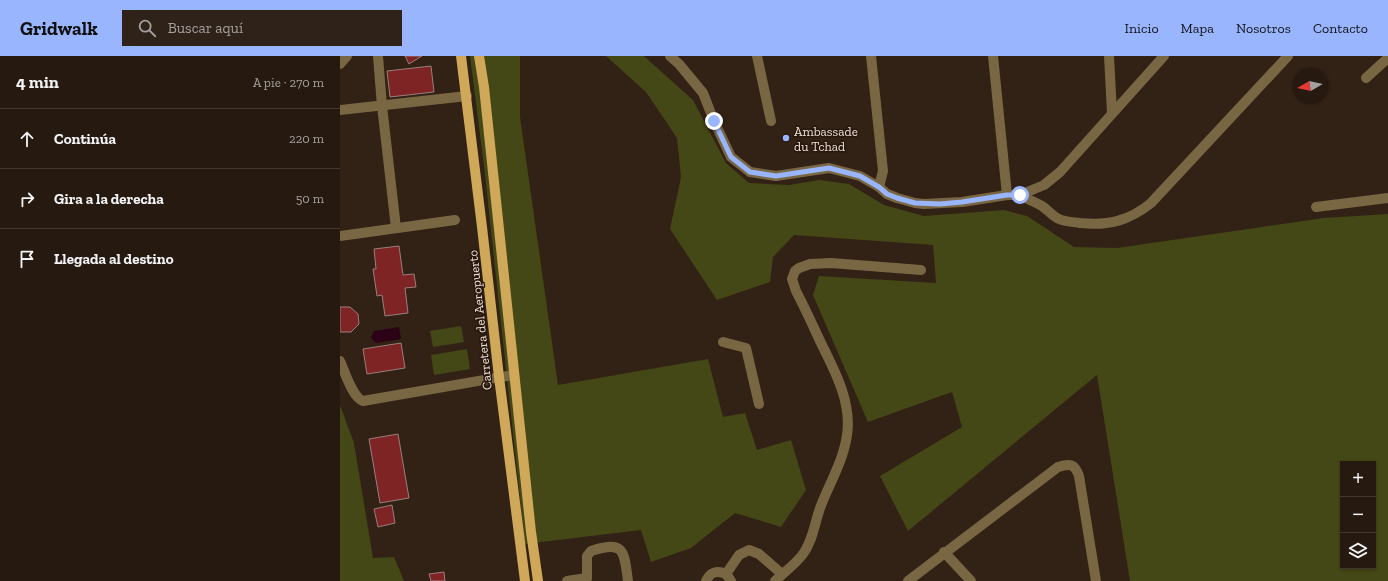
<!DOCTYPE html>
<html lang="es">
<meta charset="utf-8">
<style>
:root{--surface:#261910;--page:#2e2219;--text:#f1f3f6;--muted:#a4a09f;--line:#423830;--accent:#98b5fd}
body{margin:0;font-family:"Zilla Slab",serif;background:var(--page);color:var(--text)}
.controls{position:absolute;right:12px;bottom:12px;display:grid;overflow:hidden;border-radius:0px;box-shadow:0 1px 3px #0004}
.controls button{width:36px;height:36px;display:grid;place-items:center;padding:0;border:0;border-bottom:1px solid var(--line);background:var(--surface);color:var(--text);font:20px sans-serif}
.compass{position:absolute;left:952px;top:12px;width:36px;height:36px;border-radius:50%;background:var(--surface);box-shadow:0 1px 3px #0004;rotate:261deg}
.stop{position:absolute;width:12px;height:12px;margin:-9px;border:3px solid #98b5fd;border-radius:50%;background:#fff}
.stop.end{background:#98b5fd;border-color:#fff;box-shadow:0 1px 4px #0008}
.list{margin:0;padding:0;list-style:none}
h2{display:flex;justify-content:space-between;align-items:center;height:52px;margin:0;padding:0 16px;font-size:17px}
h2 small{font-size:13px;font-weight:400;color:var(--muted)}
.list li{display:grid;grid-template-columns:26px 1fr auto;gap:12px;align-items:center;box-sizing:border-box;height:60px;padding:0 16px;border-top:1px solid var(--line)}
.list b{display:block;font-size:15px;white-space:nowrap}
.list em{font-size:13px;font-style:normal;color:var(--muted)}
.icon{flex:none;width:22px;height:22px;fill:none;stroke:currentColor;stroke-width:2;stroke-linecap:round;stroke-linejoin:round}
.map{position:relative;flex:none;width:1048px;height:525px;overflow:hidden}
header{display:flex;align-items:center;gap:24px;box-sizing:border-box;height:56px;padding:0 20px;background:var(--accent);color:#111}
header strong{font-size:19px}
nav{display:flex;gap:22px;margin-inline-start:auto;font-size:14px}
.search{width:280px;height:36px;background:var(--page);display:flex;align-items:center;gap:10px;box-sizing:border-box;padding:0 14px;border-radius:0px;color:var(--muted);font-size:15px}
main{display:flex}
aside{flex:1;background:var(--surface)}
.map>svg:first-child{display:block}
.green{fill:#444716;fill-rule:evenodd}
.water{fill:#2c0217}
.building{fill:#7f2424;stroke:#9a7f7c}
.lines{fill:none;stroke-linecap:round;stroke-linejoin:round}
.minor{stroke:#796743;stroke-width:10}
.major{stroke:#cfa85a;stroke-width:10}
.route{stroke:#98b5fd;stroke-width:5}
.poi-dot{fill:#98b5fd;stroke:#28170c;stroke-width:1.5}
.labels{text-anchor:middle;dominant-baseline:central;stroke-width:3;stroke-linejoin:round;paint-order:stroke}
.poi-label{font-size:13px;fill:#ece0d8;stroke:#28170c;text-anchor:start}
.street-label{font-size:13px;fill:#ece0d8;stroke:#28170c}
</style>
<header>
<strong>Gridwalk</strong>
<div class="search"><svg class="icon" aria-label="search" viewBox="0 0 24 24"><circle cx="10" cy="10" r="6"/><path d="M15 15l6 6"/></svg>Buscar aquí</div>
<nav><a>Inicio</a><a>Mapa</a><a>Nosotros</a><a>Contacto</a></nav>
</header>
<main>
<aside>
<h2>4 min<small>A pie · 270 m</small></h2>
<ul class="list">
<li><svg class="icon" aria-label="ahead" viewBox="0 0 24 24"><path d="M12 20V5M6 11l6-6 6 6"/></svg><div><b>Continúa</b></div><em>220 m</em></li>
<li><svg class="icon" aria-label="right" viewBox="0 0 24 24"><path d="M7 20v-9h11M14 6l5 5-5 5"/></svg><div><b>Gira a la derecha</b></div><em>50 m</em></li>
<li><svg class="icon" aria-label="arrive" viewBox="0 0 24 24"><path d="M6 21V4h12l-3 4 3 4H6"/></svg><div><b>Llegada al destino</b></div></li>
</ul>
</aside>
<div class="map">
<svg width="1048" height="525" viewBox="0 0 1048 525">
<rect width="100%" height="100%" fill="#322115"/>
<!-- green -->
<g class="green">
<polygon points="130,0 180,0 180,61 218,329 368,303 383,361 405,357 417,394 451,384 466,434 441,471 395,457 351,492 311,506 301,474 185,488 144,110"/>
<path d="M 266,0 L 304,0 L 306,2 L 353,44 L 386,107 L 409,127 L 449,129 L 479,124 L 509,128 L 544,149 L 584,160 L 664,154 L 687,160 L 734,191 L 777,192 L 984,162 L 1048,158 L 1048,525 L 790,525 L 757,319 L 568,475 L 540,420 L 622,371 L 612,336 L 528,366 L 473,239 L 479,220 L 596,227 L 593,189 L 454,179 L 433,201 L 430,226 L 377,244 L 330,173 L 341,121 L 337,82 L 306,36 ZM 1003,408 L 1033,408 L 1033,510 L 1003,510 Z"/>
<polygon points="121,270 124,286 93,291 90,275"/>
<polygon points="127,293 130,313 94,319 91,299"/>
<polygon points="0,349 14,387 33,502 54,501 64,525 0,525"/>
</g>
<!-- water -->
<polygon class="water" points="59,271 61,283 36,287 31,282 34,275"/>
<!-- building -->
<g class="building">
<polygon points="65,0 82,0 69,8"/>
<polygon points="91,10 94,36 50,41 47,15"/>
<polygon points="59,190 63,219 74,218 76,231 65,232 68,257 45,260 42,239 37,240 33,213 36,213 34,193"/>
<polygon points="0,251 10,251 18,258 19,268 11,276 0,276"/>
<polygon points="61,287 65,312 27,318 23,293"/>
<polygon points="58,378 69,442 40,447 29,383"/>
<polygon points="52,449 55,467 38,471 34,453"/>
<polygon points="104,516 105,525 91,525 89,518"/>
</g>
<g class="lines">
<!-- minor -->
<g class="minor">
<polyline points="38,0 42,50 56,172"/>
<polyline points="330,0 339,8 363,37 374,65 391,101 410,116 436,120 489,112 520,120 539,131 547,138 557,142 575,147 584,148 622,146 667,139 680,139 704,129 720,116 824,0"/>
<polyline points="417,0 431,65"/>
<polyline points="531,0 543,115 539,131"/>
<polyline points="653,0 667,139"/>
<polyline points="769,0 772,57"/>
<polyline points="0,8 7,0"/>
<polyline points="1026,22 1048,2"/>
<polyline points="0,54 127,40"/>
<path d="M 680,139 C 687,143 695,146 702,150 C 708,154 712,160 719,163 C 726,166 733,166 740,167 C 768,170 789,165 811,147 L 948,0"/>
<polyline points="976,151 1048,142"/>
<polyline points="0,180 115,164"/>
<polyline points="383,286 406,292 419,348"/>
<path d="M 0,305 C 5,316 12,341 23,345 L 173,319"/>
<polyline points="604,496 631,525"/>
<polyline points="386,518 399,499 409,494 419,498 442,518"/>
<path d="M 227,525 L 247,522 L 247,500 L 251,495 C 285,484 284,495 288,525"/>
<path d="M 366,525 C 370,516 377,514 386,518 L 391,525"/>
<path d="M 435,525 C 444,516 456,508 463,498 C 474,483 475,463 482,447 C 491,425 504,402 507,379 C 512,347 495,315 481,287 C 473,270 465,252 456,235 L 452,223 L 455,215 L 459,212 L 470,208 L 491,207 L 581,214"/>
<path d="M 568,525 L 718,411 C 730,407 735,408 739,420 L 756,525"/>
</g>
<!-- major -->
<g class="major">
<polyline points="121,0 142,171 159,321 185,525"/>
<polyline points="139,0 144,31 191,476 198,525"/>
</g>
</g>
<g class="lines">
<!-- route -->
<polyline class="route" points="374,65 391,101 410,116 436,120 489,112 520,120 539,131 547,138 557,142 575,147 600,148 622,146 667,139 680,139"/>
</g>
<!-- markers -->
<circle class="poi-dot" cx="446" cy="82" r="4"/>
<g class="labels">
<!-- poi labels -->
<g class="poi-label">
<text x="454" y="75">Ambassade<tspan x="454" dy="15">du Tchad</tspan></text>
</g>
<!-- street labels -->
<g class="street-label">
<text transform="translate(140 264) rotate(-96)">Carretera del Aeropuerto</text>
</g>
</g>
</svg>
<div class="controls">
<button>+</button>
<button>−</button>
<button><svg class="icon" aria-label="layers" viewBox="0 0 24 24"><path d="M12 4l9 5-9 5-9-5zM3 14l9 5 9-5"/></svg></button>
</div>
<svg class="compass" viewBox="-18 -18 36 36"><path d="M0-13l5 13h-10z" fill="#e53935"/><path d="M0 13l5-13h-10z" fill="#a4a09f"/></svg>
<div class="stop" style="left:680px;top:139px"></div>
<div class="stop end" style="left:374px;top:65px"></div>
</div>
</main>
